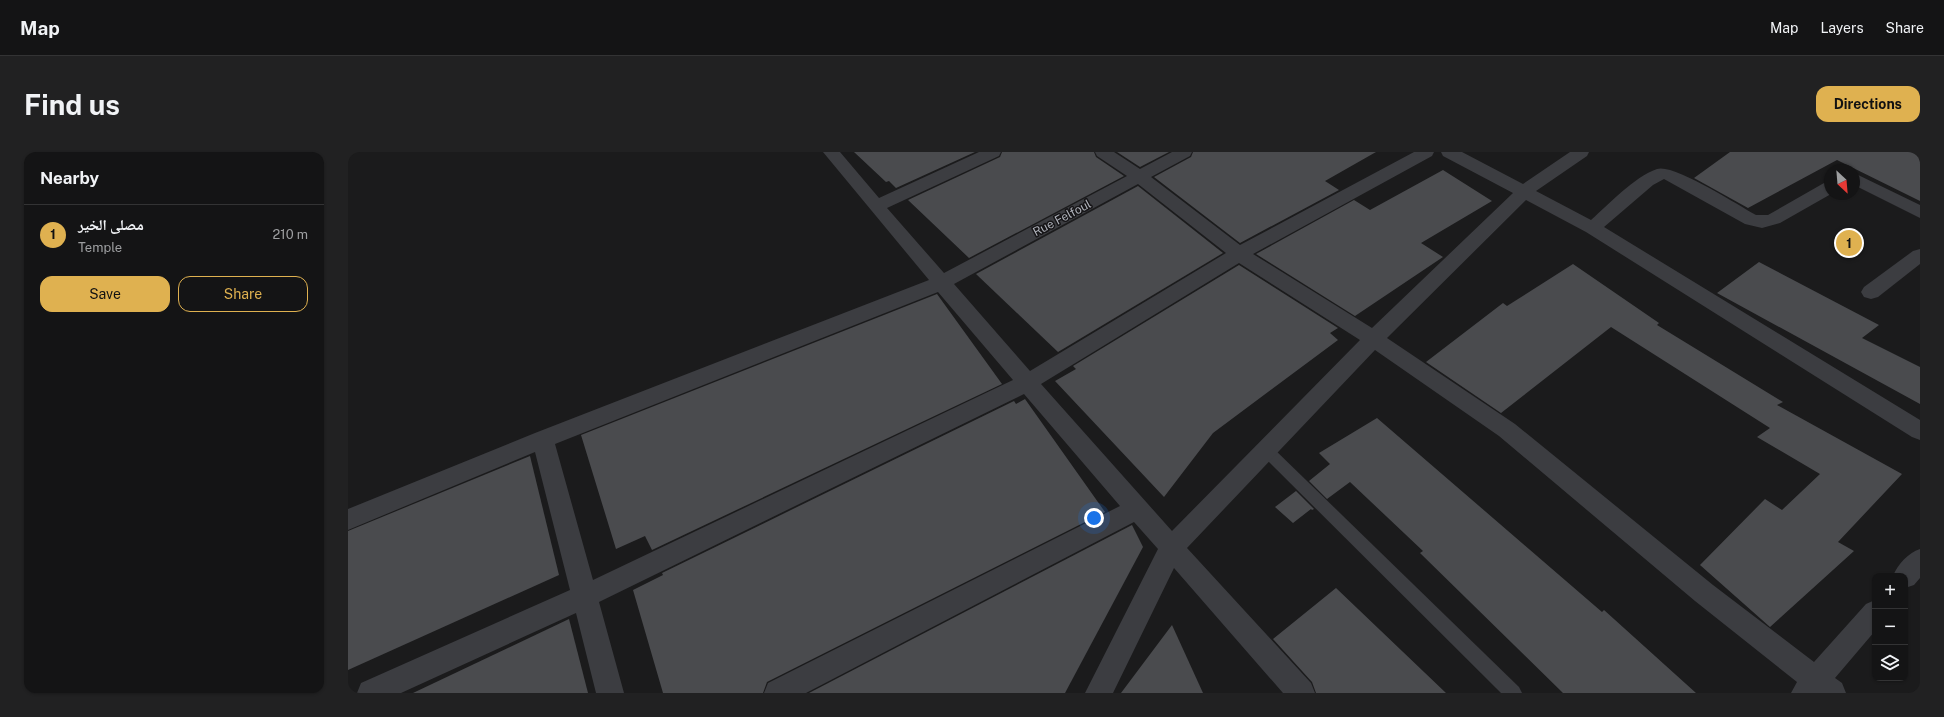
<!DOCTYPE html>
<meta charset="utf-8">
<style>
:root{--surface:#141415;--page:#212122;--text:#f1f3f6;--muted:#9d9ea0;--line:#333334;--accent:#dfb150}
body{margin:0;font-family:"Public Sans","Noto Naskh Arabic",sans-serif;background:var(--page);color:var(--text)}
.controls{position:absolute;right:12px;bottom:12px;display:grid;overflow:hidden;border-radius:8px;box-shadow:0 1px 3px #0004}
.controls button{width:36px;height:36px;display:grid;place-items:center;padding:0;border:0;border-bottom:1px solid var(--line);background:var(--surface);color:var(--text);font:20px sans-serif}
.compass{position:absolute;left:1476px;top:12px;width:36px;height:36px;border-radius:50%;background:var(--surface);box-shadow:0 1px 3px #0004;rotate:154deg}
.you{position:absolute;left:746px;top:366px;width:14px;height:14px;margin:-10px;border:3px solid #fff;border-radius:50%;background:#1a73e8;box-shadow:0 0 0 6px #1a73e833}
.badge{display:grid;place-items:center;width:26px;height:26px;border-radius:50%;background:var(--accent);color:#111;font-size:13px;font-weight:700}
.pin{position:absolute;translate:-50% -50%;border:2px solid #fff;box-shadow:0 1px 4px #0006}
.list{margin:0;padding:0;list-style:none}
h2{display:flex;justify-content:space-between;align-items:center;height:52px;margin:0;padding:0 16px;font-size:17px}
h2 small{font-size:13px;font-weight:400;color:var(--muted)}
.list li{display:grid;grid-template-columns:26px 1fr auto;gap:12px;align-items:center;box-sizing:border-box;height:60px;padding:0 16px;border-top:1px solid var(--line)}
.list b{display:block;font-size:15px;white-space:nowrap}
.list p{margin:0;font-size:13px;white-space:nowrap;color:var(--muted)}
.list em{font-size:13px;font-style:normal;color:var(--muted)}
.actions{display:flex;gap:8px;padding:12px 16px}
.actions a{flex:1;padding:9px 0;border:1px solid var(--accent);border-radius:12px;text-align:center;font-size:14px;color:var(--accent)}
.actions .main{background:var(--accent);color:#111}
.icon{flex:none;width:22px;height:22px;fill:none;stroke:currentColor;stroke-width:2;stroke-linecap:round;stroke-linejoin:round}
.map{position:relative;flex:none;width:1572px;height:541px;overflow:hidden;border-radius:12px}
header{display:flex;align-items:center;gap:24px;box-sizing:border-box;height:56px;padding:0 20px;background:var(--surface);border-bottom:1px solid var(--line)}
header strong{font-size:19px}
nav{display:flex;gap:22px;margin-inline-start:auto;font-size:14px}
.intro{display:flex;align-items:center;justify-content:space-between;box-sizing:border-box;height:96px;padding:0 24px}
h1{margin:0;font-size:28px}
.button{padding:10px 18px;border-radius:12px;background:var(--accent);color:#111;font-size:14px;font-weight:700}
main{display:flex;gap:24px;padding:0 24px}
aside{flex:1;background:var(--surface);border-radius:12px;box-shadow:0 1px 3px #0004}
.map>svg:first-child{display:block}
.building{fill:#4a4b4e}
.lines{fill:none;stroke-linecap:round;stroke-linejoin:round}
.service{fill:#3c3d41;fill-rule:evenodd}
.minor{fill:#3c3d41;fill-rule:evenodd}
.labels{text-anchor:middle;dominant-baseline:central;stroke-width:3;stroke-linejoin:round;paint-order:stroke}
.street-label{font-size:12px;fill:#afb2ba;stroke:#161517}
</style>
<header>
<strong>Map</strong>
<nav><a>Map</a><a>Layers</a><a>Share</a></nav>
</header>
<div class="intro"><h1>Find us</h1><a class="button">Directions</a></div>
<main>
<aside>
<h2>Nearby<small></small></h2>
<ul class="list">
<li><span class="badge">1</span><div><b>مصلى الخير</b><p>Temple</p></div><em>210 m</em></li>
</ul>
<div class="actions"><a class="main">Save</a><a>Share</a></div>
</aside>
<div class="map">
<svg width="1572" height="541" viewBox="0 0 1572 541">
<rect width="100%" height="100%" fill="#1b1b1c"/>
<!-- building -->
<g class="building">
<polygon points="506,0 627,0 548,36 541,29 538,30"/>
<polygon points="654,0 746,0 748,5 776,24 621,106 560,48 652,5"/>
<polygon points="769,0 821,0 792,15"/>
<polygon points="845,0 1028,0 977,29 991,38 892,91 806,25 843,5"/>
<polygon points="1382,0 1572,0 1572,49 1489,8 1400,56 1346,26"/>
<polygon points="1095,18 1144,49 1073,91 1095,105 1007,164 908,102 1006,48 1022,58"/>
<polygon points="790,34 875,101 710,200 628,122"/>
<polygon points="1411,110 1531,173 1514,186 1572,215 1572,252 1369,141"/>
<polygon points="1225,112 1311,171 1309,173 1435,250 1429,253 1554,322 1490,390 1506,399 1422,475 1352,413 1417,347 1434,358 1472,322 1409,285 1422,276 1263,175 1153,261 1078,210 1155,151 1159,154"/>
<polygon points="891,113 990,176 982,181 990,188 865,281 816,345 707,229 728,217 725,214"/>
<polygon points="589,142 654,232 304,398 297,384 268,397 233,283"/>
<polygon points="677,247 757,360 419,530 415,541 315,541 285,438 315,423 314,421 666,249 668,252"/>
<polygon points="1029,266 1254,460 1256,458 1348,541 1215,541 1072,401 1075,399 1002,330 979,347 961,329 982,312 971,301"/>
<polygon points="182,304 211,423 0,518 0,379"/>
<polygon points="948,339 966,357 964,358 963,357 945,371 927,355"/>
<polygon points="784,373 795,395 717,541 461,541"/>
<polygon points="988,436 1098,541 968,541 964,530 925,487"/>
<polygon points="221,467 240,541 65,541"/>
<polygon points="824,473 855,541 773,541"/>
</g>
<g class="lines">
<!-- service -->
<polygon class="service" points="918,292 923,294 1171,535 1174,541 1153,541 913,302 911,298 913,294"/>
<!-- minor -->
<g class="minor">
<path d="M 475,0 L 492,0 L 531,46 L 631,0 L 653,0 L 651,4 L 539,56 L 596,121 L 779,24 L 749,4 L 747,0 L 766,0 L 792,17 L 824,0 L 844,0 L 842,4 L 803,25 L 892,93 L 1066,0 L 1086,0 L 1084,4 L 905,102 L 1024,176 L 1165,41 L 1095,4 L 1093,0 L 1114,0 L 1175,32 L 1222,0 L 1241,0 L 1239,4 L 1188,39 L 1243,68 C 1261,52 1286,25 1309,17 C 1325,11 1390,53 1408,63 L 1420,63 L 1476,31 L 1482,30 L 1483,42 L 1432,71 L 1414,76 L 1397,72 L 1316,27 L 1305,33 L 1256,75 L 1572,268 L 1572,288 L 1564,285 L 1238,80 L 1178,48 L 1039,186 L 1167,272 L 1365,433 L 1466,510 L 1518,452 L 1527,448 L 1527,479 L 1487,526 L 1494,531 L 1498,541 L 1443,541 L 1449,530 L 1347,449 L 1151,284 L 1027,198 L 839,396 L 963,531 L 967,541 L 935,541 L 826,416 L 765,541 L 737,541 L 810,397 L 786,370 L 458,541 L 416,541 L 420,531 L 772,354 L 676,242 L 251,450 L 276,541 L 248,541 L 228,461 L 53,541 L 9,541 L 13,531 L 222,438 L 187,300 L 0,378 L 0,357 L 187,281 L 581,128 ZM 790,32 L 878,101 L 682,219 L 606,132 ZM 891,111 L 1012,188 L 824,379 L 693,232 ZM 590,140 L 665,228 L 245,428 L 207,292 Z"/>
<polygon points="1506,21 1572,53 1572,66 1506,33"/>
<polygon points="1572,97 1572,112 1530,145 1523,147 1516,145 1513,140 1516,135 1565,99"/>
<path d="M 1572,397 L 1572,426 L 1566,433 L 1557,436 L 1557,424 L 1545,424 C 1550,412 1560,401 1572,397 Z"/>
</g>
</g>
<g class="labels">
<!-- street labels -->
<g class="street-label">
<text transform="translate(714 66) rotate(-28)">Rue Felfoul</text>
</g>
</g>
</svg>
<div class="controls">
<button>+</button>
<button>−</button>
<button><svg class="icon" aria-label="layers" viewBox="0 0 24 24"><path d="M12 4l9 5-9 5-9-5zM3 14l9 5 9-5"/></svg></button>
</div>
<svg class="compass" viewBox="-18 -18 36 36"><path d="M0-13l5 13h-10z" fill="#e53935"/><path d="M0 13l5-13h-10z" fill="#9d9ea0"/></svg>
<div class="you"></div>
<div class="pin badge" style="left:1501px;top:91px">1</div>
</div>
</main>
